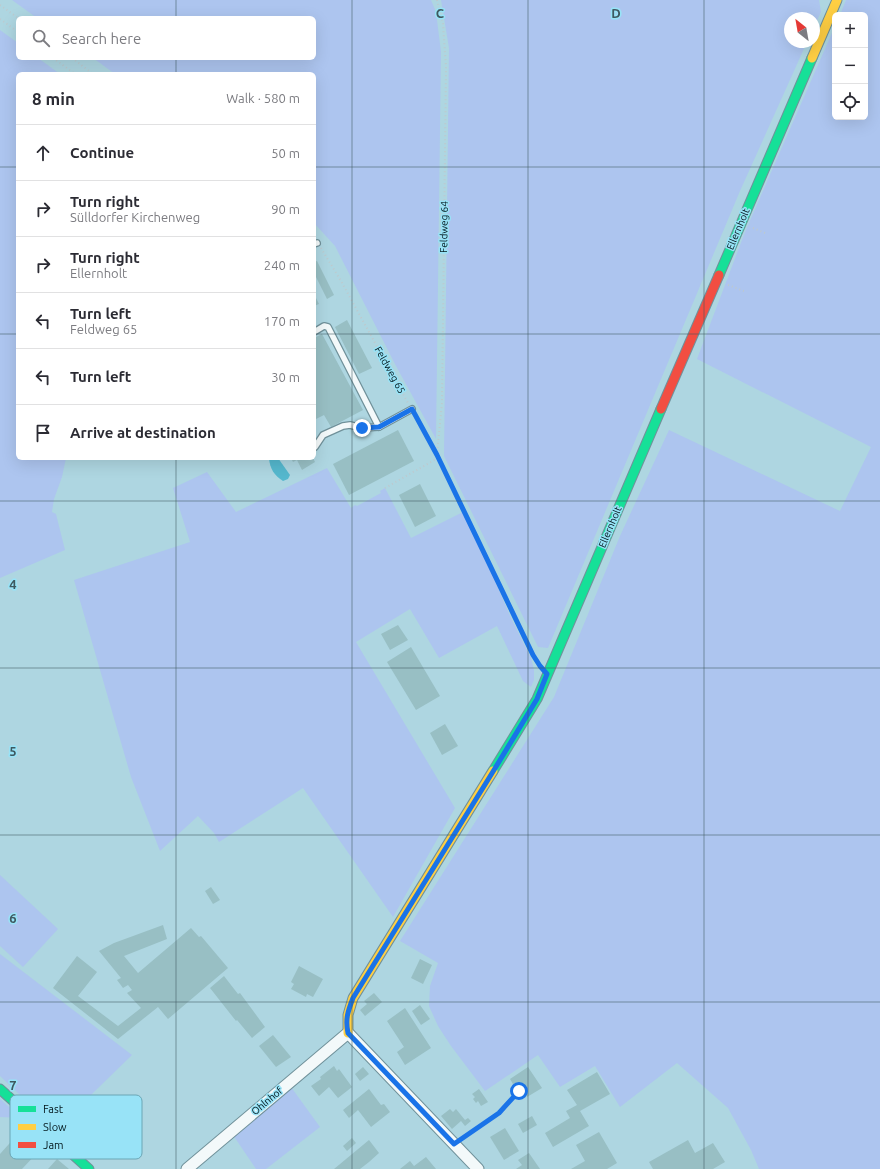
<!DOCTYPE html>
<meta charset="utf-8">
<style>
:root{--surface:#fff;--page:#f2f2f3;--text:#2b2b33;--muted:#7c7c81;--line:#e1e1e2}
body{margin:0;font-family:Ubuntu,sans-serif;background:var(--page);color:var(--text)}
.controls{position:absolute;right:12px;top:12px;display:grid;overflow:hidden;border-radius:6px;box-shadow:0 4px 16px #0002}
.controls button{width:36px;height:36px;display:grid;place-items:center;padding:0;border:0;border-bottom:1px solid var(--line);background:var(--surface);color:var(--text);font:20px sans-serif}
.compass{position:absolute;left:784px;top:12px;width:36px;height:36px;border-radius:50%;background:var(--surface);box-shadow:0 4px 16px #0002;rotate:329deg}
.stop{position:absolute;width:12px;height:12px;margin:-9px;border:3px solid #1a73e8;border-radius:50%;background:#fff}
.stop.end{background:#1a73e8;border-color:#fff;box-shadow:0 1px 4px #0008}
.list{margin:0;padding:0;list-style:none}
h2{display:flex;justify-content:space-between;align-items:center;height:52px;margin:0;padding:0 16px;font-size:17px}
h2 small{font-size:13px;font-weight:400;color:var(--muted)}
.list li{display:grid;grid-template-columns:26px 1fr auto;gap:12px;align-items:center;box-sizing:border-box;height:56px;padding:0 16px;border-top:1px solid var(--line)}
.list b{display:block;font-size:15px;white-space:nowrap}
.list p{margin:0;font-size:13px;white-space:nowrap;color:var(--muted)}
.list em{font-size:13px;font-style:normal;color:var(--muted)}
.icon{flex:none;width:22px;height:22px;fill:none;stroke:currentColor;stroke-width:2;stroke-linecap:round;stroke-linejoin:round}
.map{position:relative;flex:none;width:880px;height:1169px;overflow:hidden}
.search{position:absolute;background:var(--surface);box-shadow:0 4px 16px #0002;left:16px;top:16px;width:300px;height:44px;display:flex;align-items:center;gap:10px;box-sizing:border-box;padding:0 14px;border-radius:6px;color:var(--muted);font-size:15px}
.panel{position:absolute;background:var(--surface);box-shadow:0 4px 16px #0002;left:16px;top:72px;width:300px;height:388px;border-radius:6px}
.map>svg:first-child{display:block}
.green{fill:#adc5ef}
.water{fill:#55b8ce}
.building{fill:#98bfc4}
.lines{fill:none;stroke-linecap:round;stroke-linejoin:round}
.lane-casing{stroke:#70919a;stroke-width:8}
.street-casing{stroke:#70919a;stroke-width:13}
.fast-casing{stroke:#70919a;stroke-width:11}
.slow-casing{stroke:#70919a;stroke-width:11}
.jam-casing{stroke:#70919a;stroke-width:11}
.path{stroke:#bec9cd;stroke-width:2;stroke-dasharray:1 3;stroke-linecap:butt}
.lane{stroke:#f3f9fa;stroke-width:5.5}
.street{stroke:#f3f9fa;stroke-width:11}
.fast{stroke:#16e098;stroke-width:9}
.slow{stroke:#ffcf43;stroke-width:9}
.jam{stroke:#f24e42;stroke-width:9}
.route{stroke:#1a73e8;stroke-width:5}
.grid{fill:none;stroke:#3e5960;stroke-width:1;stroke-opacity:0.55}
.labels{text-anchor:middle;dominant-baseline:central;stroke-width:3;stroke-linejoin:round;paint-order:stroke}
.street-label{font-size:10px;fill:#02161b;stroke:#98e3f7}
.key{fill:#98e3f7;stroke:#6ba6b5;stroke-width:1}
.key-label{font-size:11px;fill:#02161b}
.grid-label{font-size:13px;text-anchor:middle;font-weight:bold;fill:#3e5960;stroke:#98e3f7;stroke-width:3;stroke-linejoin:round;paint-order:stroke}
</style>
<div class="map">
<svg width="880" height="1169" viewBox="0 0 880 1169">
<rect width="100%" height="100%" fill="#aed6e1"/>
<!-- green -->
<g class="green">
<polygon points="12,0 431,0 436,12 441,52 436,439 396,366 335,246 314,223 314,74 115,74 93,58 314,58 314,18 37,18"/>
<polygon points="441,0 819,0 821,12 814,27 814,18 790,18 790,42 807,42 740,191 548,648 538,647 444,456 449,48"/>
<polygon points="846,0 880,0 880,1169 759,1169 751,1150 728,1108 677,1063 620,1107 595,1066 560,1087 538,1055 485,1091 451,1046 438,1026 429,1006 430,986 438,963 400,941 554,697 620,536 669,430 840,511 871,447 697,359 745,232 835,26 835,117 865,117 865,15 840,15"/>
<polygon points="0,30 18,43 18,58 38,58 60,74 18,74 18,458 66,458 62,477 54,499 52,512 56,514 65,550 0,578"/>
<polygon points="327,468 351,508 355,505 357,506 381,493 380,491 385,488 411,538 465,511 511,618 531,658 534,670 534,680 531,687 523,681 497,626 439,658 410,609 356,642 455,808 393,917 303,788 219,842 214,833 198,816 160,851 131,777 74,580 190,542 173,488 207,472 236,512"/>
<polygon points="0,875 58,929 23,967 0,946"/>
<polygon points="0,954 132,1055 56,1129 0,1076"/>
<polygon points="291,1087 320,1127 266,1169 256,1169 233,1135"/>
<polygon points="0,1099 22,1118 0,1117"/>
</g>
<!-- water -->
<path class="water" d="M 269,458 L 278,458 L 290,475 L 288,479 L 283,481 C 274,475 270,469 269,458 Z"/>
<!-- building -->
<g class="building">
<polygon points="317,261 334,295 327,299 314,273 314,262"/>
<polygon points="314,294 319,304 314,306"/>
<polygon points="347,320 372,368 359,374 335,327"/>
<polygon points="322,334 363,410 331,427 324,415 314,420 314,338"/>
<polygon points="398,430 414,461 349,495 333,464"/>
<polygon points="291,458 313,458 315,462 302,470 297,460 293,462"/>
<polygon points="420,484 436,516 415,527 399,495"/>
<polygon points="398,625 408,640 390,650 381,634"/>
<polygon points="411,647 440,696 416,710 387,662"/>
<polygon points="445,724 458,746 442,755 430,733"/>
<polygon points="211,887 220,900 213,904 205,891"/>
<polygon points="163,925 167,939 124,956 138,973 191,928 199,937 201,936 228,968 168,1019 158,1007 118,1039 53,988 77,956 97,972 78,996 118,1026 141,1008 127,993 132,990 128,985 123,988 117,980 121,978 99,951 114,943"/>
<polygon points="420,959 432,965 423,984 411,978"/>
<polygon points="299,966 323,979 313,997 307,994 306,997 291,989 294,984 291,982"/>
<polygon points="224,976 238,994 240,993 265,1027 252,1038 237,1020 236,1021 210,988"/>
<polygon points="374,993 382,1002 365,1016 360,1010 367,1004 364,1001"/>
<polygon points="420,1005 430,1019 421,1025 412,1011"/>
<polygon points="405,1008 431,1048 405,1065 397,1052 404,1047 387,1021"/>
<polygon points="273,1035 291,1057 276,1067 259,1046"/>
<polygon points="334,1066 337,1071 339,1069 352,1087 338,1098 329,1087 319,1096 311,1086 321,1079 320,1077"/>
<polygon points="363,1067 369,1074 360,1081 355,1074"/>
<polygon points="528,1067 542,1088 527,1097 520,1086 516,1089 510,1079"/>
<polygon points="597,1072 610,1094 580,1111 589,1126 553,1147 545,1133 570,1118 566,1111 577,1105 567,1090"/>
<polygon points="369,1089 381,1105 384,1104 390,1112 371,1127 358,1110 349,1118 343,1110"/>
<polygon points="479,1089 488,1102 481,1106 478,1101 476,1103 473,1099 475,1097 472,1094"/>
<polygon points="450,1109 453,1112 456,1109 465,1120 468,1118 471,1121 465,1126 461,1121 452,1129 441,1116"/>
<polygon points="532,1116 537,1125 523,1133 518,1124"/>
<polygon points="505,1128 519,1151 504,1160 490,1137"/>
<polygon points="599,1132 617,1163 607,1169 571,1169 585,1161 576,1145"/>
<polygon points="17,1135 37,1153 22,1169 0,1169 0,1154"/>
<polygon points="352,1138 356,1143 347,1151 343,1146"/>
<polygon points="369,1140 379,1153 369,1162 360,1169 334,1169"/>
<polygon points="688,1140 695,1153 713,1143 725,1162 713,1169 653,1169 649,1162"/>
<polygon points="529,1153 540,1169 516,1169 522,1165 518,1160"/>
<polygon points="426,1157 436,1169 400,1169 410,1161 414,1166"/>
<polygon points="57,1159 69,1169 48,1169"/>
</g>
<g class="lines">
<defs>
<g id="lane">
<polyline points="314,244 317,243"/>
<polyline points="314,332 324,326 328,327 379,427"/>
<polyline points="315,447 323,435 343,426 350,425 362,428 379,427 412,409"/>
</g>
<polyline id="street" points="187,1169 348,1033 478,1169"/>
<g id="fast">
<polyline points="719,275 812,58"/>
<polyline points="493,771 537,699 661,409"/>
<polyline points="0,1089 89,1169"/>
</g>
<g id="slow">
<polyline points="812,58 837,0"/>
<polyline points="348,1033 348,1015 353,998 493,771"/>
</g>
<polyline id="jam" points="661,409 719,275"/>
</defs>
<!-- lane casing -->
<use href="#lane" class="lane-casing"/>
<!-- street casing -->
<use href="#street" class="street-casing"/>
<!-- fast casing -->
<use href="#fast" class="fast-casing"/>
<!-- slow casing -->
<use href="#slow" class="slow-casing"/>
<!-- jam casing -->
<use href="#jam" class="jam-casing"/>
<!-- path -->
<g class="path">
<polyline points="437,0 443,24 446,67 442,403 437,454"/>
<polyline points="0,5 18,18"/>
<polyline points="0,19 18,32"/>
<polyline points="53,58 75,74"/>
<polyline points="72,58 93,74"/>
<polyline points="753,228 765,233"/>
<polyline points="321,248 341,281 408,403"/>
<polyline points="728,285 744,291"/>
<polyline points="415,416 437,455 513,613 538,662"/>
<polyline points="385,488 438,458"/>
<polyline points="464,1137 499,1113 519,1091 521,1094 524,1092"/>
</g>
<!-- lane -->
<use href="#lane" class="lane"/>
<!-- street -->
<use href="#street" class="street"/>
<!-- fast -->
<use href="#fast" class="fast"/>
<!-- slow -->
<use href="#slow" class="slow"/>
<!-- jam -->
<use href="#jam" class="jam"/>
</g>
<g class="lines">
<!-- route -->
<path class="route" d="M 362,428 L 379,427 L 412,409 L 437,455 L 533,655 L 540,666 L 547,674 L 537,699 L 494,770 L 353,998 C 348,1011 345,1019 348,1033 L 454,1144 L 499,1113 L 519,1091"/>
</g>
<!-- grid -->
<path class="grid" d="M 176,0 L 176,18M 352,0 L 352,1169M 528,0 L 528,1169M 704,0 L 704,1169M 176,58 L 176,74M 0,167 L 18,167M 314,167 L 880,167M 0,334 L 18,334M 314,334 L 880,334M 176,458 L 176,1169M 0,501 L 880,501M 0,668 L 880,668M 0,835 L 880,835M 0,1002 L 880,1002"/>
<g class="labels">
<!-- street labels -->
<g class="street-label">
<text transform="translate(444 227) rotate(-89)">Feldweg 64</text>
<text transform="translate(738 229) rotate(-67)">Ellernholt</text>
<text transform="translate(390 370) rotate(61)">Feldweg 65</text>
<text transform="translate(610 527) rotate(-67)">Ellernholt</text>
<text transform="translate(267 1101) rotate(-40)">Ohlnhof</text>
</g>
</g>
<!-- legend -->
<rect x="10" y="1095" width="132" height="64" rx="6" class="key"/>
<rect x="18" y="1106" width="18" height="6" fill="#16e098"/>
<rect x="18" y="1124" width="18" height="6" fill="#ffcf43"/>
<rect x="18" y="1142" width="18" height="6" fill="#f24e42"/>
<g class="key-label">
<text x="43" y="1113">Fast</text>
<text x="43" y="1131">Slow</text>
<text x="43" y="1149">Jam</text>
</g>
<g class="grid-label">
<text x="440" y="18">C</text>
<text x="616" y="18">D</text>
<text x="13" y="589">4</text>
<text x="13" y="756">5</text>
<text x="13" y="923">6</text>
<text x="13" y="1090">7</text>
</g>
</svg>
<div class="controls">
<button>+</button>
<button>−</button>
<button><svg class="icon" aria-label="locate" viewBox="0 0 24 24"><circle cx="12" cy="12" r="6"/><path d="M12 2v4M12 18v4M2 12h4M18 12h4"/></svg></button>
</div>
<svg class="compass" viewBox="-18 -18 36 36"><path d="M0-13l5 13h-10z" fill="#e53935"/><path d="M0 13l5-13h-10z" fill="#7c7c81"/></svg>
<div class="stop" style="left:519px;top:1091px"></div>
<div class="stop end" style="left:362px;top:428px"></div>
<div class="search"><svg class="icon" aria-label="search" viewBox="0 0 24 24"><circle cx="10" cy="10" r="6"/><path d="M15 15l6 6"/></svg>Search here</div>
<section class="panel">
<h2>8 min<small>Walk · 580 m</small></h2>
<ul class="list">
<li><svg class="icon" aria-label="ahead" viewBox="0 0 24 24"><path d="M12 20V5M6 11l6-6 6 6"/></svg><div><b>Continue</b></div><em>50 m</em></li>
<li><svg class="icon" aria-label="right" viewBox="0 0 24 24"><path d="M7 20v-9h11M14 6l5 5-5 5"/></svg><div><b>Turn right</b><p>Sülldorfer Kirchenweg</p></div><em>90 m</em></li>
<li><svg class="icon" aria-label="right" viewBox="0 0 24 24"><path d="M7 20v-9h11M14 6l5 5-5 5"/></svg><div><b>Turn right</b><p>Ellernholt</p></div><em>240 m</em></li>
<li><svg class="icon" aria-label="left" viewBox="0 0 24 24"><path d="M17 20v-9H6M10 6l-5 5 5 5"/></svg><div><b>Turn left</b><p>Feldweg 65</p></div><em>170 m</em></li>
<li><svg class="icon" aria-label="left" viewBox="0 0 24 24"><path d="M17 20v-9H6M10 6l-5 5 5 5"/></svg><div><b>Turn left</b></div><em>30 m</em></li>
<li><svg class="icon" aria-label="arrive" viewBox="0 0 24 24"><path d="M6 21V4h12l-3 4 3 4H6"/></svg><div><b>Arrive at destination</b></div></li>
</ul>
</section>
</div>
